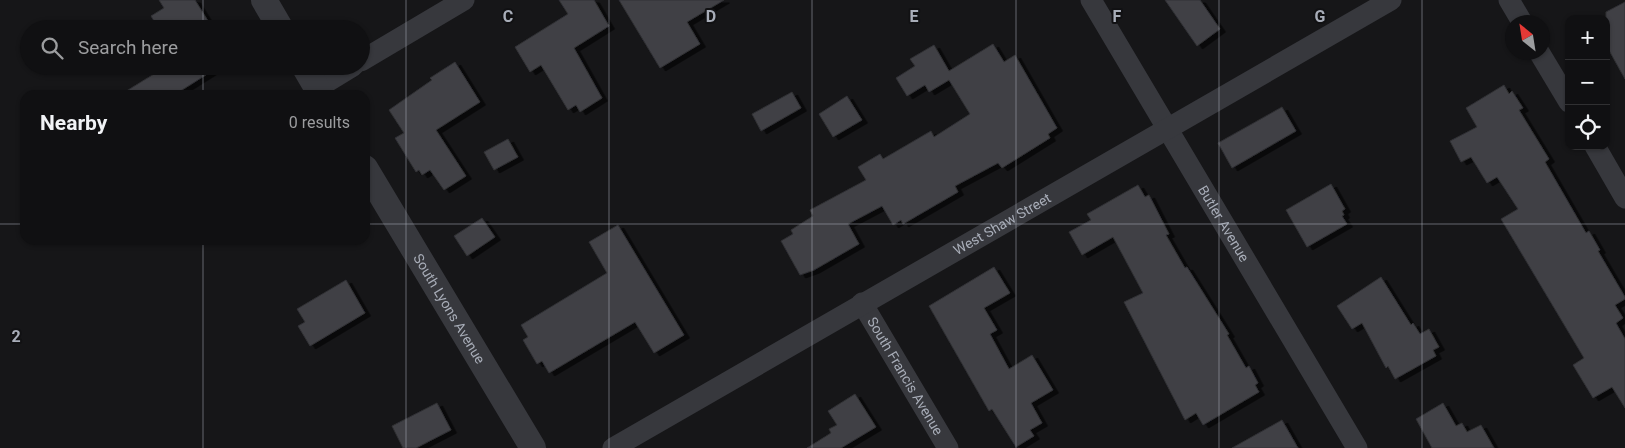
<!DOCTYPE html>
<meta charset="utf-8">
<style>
:root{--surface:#101012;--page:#1e1e20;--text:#f1f3f6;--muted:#9c9d9f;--line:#303032}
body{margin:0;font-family:Roboto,sans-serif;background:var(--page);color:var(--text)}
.controls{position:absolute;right:15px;top:15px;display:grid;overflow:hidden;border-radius:10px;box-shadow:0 1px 4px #0004}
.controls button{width:45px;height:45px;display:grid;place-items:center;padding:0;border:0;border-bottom:1px solid var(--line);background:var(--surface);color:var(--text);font:25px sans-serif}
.compass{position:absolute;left:1505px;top:15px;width:45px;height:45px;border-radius:50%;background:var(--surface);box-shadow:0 1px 4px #0004;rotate:330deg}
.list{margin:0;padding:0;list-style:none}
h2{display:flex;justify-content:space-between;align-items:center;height:65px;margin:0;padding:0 20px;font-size:21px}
h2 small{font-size:16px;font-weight:400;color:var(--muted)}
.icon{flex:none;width:28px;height:28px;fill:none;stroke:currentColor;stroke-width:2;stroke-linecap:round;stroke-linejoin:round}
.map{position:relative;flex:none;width:1625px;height:448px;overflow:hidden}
.search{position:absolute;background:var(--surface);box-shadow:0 1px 4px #0004;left:20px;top:20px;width:350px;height:55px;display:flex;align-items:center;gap:12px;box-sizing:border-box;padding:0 18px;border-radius:28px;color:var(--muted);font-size:19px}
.panel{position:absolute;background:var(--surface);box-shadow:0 1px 4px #0004;left:20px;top:90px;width:350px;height:155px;border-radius:15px}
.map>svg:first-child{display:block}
.building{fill:#404145;stroke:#303034;filter:url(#shadow)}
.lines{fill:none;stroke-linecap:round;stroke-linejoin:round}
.minor{stroke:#37383d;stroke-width:21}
.tertiary{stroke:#37383d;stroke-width:26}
.grid{fill:none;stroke:#a8adb8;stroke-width:1;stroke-opacity:0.55}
.labels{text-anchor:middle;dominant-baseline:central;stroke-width:4;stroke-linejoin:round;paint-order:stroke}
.street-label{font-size:14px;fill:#a8adb8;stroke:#111113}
.grid-label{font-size:16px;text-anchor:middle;font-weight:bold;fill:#a8adb8;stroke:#111113;stroke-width:4;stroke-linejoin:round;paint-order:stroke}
</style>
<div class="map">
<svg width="1625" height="448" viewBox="0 0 1625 448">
<defs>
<filter id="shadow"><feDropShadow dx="5.5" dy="3" stdDeviation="0" flood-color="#0009"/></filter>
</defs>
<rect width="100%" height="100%" fill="#161618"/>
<!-- building -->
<g class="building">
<polygon points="159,0 195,0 213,29 159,29 151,16 164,8"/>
<polygon points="559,0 594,0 609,26 574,48 602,98 580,112 576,105 568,110 541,65 530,72 515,47 568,14"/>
<polygon points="619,0 724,0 687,22 700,44 660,68"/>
<polygon points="1165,0 1200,0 1220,29 1197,46"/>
<polygon points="1625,2 1625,79 1606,45 1606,12"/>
<polygon points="993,44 1004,62 1015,55 1057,128 1048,134 1050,138 1002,168 998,163 955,186 958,192 903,224 901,220 893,225 882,206 848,224 859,244 814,270 800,275 781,241 793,234 791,230 813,216 810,210 866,180 858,167 880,154 883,159 931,131 934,137 970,114 949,80 929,92 925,85 907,96 896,78 915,66 910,59 934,45 949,71"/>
<polygon points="455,62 480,102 436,130 466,176 444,190 430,170 422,175 419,170 416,172 395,138 404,133 389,110 432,80 430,78"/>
<polygon points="167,66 220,66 174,95 120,95"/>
<polygon points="1504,85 1509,94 1512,91 1523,108 1519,110 1549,159 1545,162 1586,233 1589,231 1600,250 1598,251 1625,297 1625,299 1615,305 1623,318 1616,323 1625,339 1625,408 1612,387 1593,398 1573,365 1584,358 1501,219 1518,209 1497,177 1487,183 1471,157 1461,162 1450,141 1477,127 1466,108"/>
<polygon points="792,92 801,108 761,131 752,114"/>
<polygon points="847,96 862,120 833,137 819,114"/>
<polygon points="1282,107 1296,131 1232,168 1218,143"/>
<polygon points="508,139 518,157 494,170 484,152"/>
<polygon points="1331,184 1345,209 1342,211 1344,215 1342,216 1347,224 1307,247 1286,210"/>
<polygon points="1138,185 1145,197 1149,195 1169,234 1166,235 1185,268 1187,267 1229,334 1227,335 1246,368 1249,366 1258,383 1255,385 1259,392 1203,425 1196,413 1185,420 1124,302 1143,293 1113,237 1082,255 1069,232 1091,220 1087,214"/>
<polygon points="482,218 495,237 467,256 454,236"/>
<polygon points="618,225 684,335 654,353 635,322 549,373 542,361 537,364 523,340 528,337 521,325 607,273 589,242"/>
<polygon points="994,267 1010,293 984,308 997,330 990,334 1009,369 1032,355 1053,390 1031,403 1042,423 1030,430 1034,436 1016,447 992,409 989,411 929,306"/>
<polygon points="1381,277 1411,325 1413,323 1420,334 1429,329 1439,347 1433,350 1436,356 1395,379 1388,366 1386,368 1362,323 1352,329 1337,306"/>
<polygon points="346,280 365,313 310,346 298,326 305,322 297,309"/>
<polygon points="855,394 876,427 841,448 807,448 831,433 829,429 837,425 828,411"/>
<polygon points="437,403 451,430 416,448 403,448 392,426"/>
<polygon points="1443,403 1456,426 1462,423 1467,432 1481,425 1494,448 1432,448 1416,419"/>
<polygon points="1282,420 1298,448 1232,448"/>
</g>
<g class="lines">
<!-- minor -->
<g class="minor">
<path id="s1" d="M 1091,0 L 1357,448"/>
<polyline points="1509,0 1522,22"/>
<polyline points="1539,52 1569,102"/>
<polyline points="361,61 464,0"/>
<polyline points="317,88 353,66"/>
<polyline points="1595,146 1625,198"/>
<path id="s2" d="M 862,303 L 948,448"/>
<path id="s3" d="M 613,448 L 1391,0"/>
</g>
<!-- tertiary -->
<g class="tertiary">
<polyline points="264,0 281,29"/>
<polyline points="304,66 321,95"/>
<path id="s4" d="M 365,168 L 533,448"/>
</g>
</g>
<!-- grid -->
<path class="grid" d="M 203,0 L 203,29M 406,0 L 406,448M 609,0 L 609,448M 812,0 L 812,448M 1016,0 L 1016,448M 1219,0 L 1219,448M 1422,0 L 1422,448M 203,66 L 203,95M 0,224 L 25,224M 365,224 L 1625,224M 203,240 L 203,448"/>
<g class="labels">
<!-- street labels -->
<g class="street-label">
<text stroke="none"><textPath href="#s3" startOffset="449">West Shaw Street</textPath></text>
<text stroke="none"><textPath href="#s1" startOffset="260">Butler Avenue</textPath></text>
<text stroke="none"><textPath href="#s4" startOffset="164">South Lyons Avenue</textPath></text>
<text stroke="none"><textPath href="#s2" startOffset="85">South Francis Avenue</textPath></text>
</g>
</g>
<g class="grid-label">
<text x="508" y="22">C</text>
<text x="711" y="22">D</text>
<text x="914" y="22">E</text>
<text x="1117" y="22">F</text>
<text x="1320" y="22">G</text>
<text x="16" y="342">2</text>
</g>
</svg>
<div class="controls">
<button>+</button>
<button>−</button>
<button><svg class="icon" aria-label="locate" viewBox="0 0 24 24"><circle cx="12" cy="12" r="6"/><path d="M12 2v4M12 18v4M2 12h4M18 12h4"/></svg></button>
</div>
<svg class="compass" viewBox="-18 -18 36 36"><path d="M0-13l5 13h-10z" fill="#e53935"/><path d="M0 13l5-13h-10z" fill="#9c9d9f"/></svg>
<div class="search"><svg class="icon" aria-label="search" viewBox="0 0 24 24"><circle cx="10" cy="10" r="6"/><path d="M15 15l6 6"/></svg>Search here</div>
<section class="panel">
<h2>Nearby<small>0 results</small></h2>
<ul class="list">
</ul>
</section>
</div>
